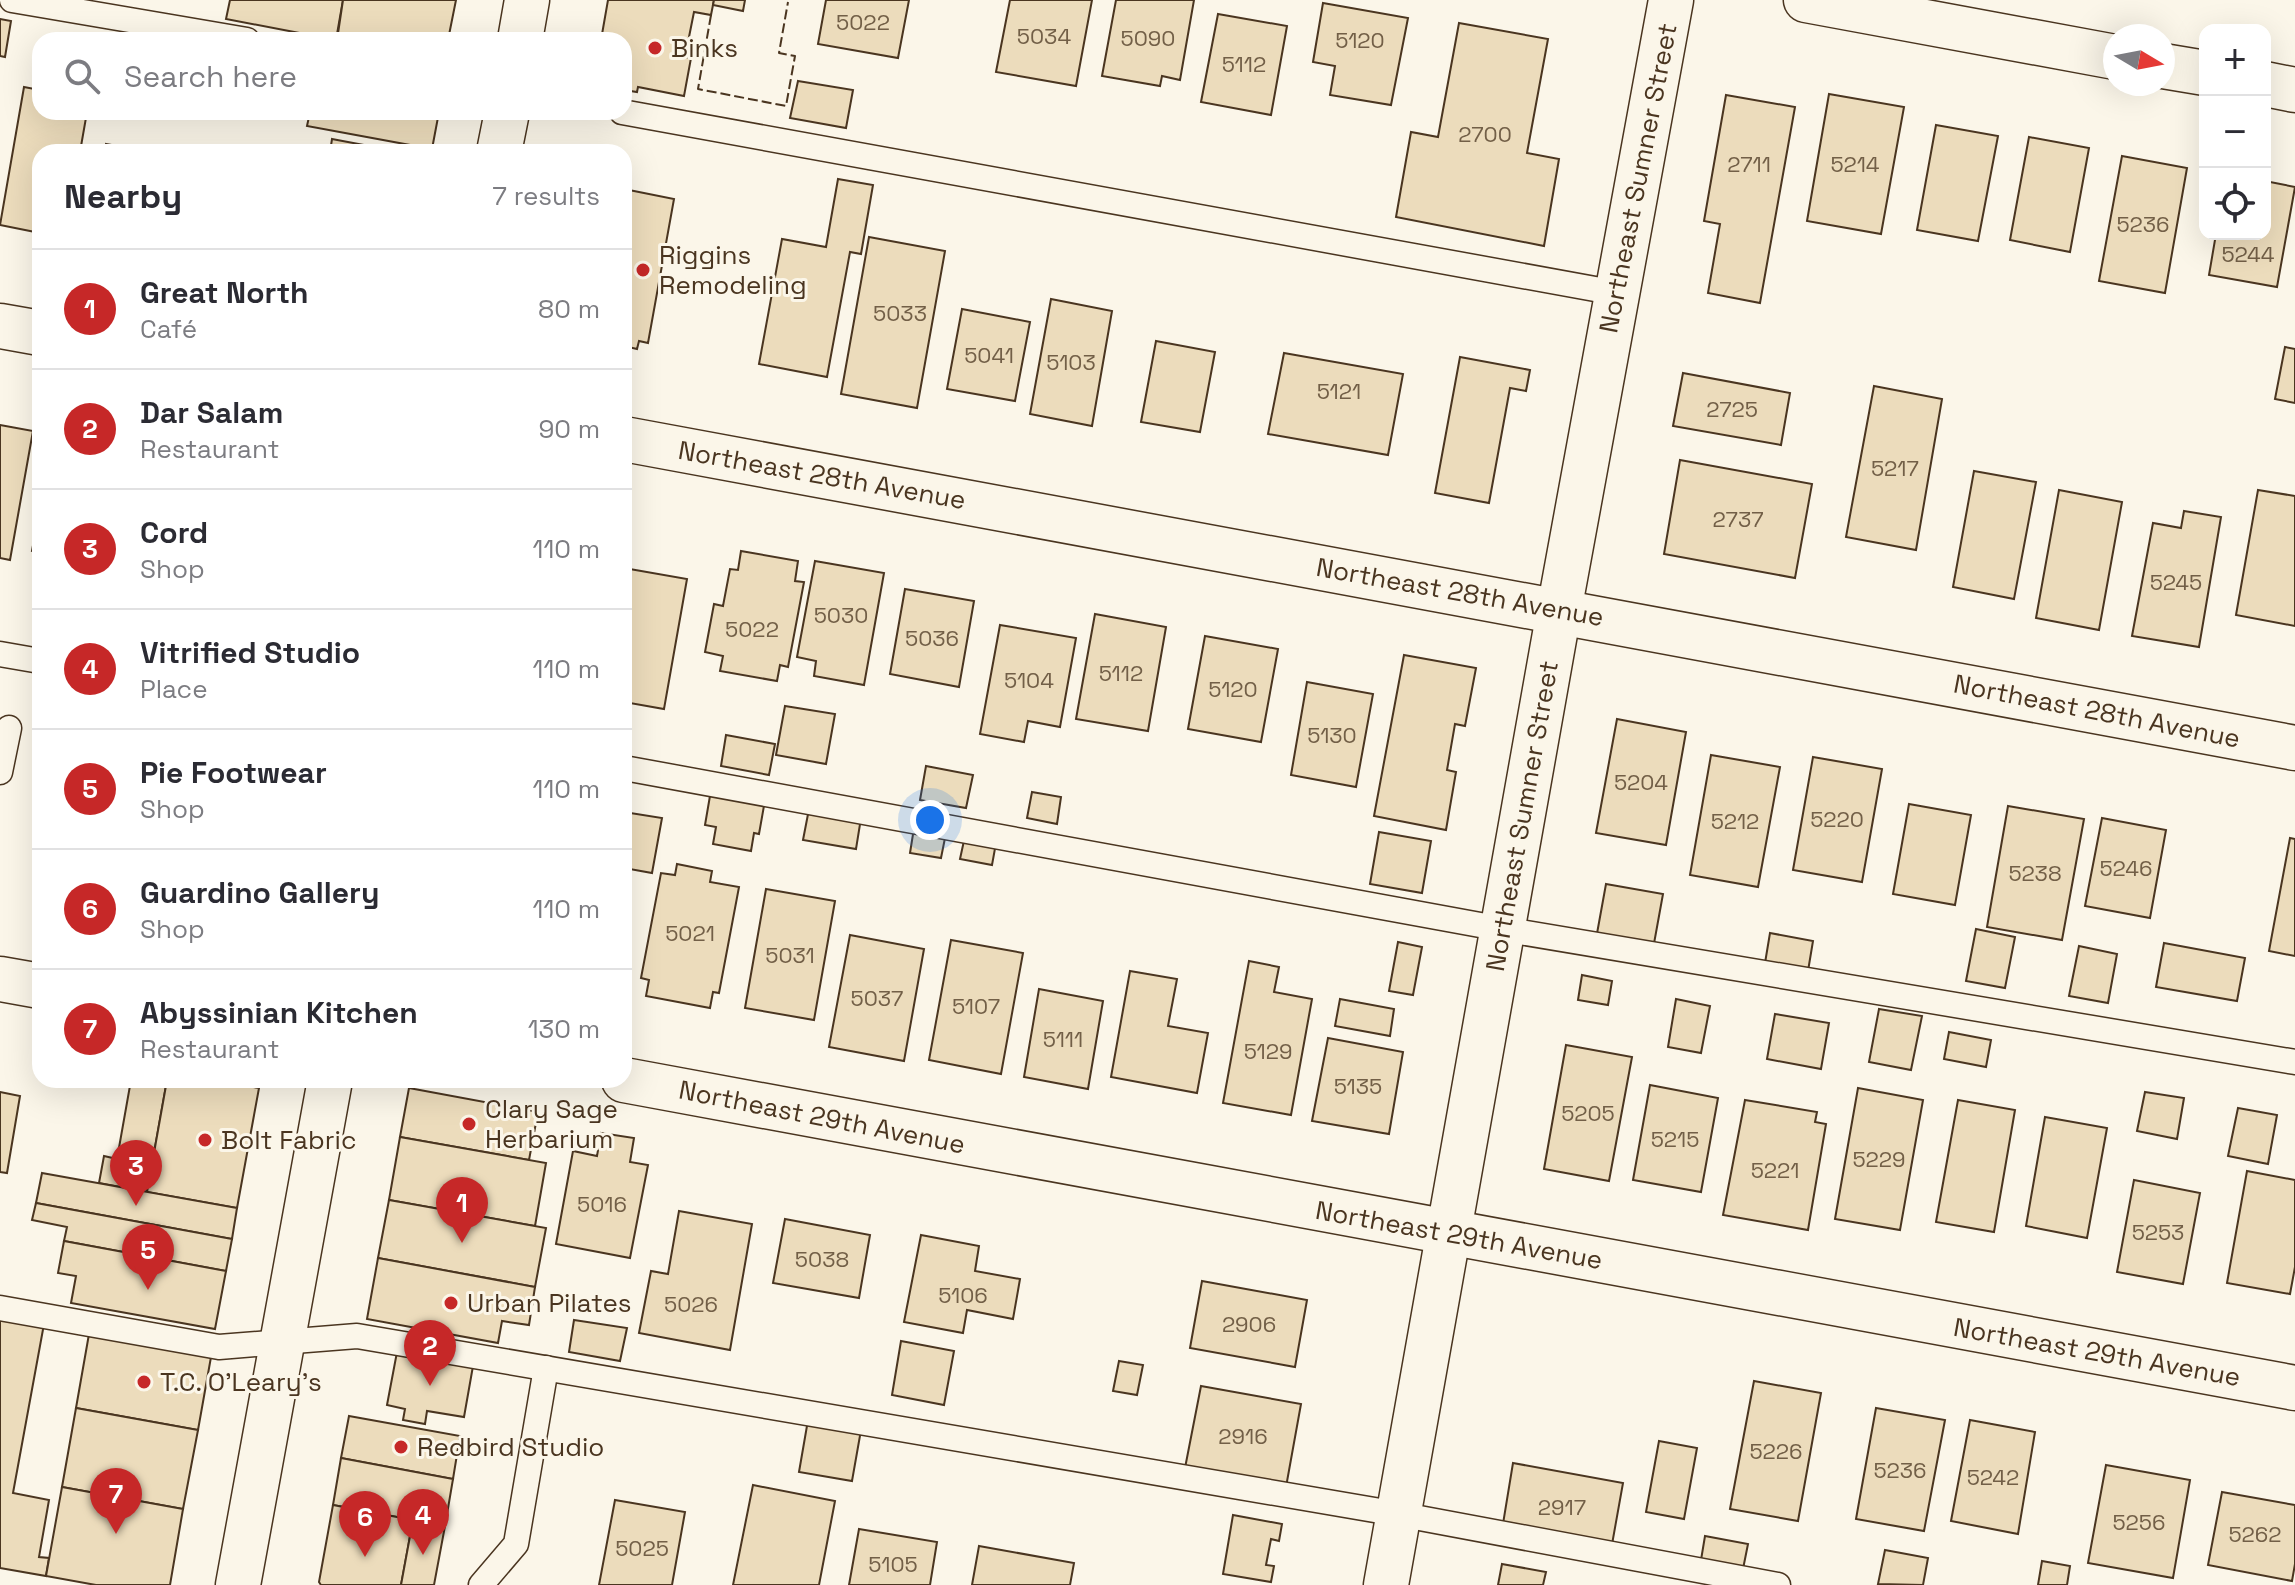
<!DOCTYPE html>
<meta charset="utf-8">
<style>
:root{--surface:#fff;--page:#f2f2f3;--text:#2b2b33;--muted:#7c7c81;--line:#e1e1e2;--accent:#c62828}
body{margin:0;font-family:"Space Grotesk",sans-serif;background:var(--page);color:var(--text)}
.controls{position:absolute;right:24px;top:24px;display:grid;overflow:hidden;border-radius:16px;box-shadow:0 8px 32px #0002}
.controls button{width:72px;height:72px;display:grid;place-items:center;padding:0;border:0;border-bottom:2px solid var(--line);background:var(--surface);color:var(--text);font:40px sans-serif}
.compass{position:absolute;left:2103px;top:24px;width:72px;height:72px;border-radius:50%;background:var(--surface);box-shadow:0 8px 32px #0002;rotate:100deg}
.you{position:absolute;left:930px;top:820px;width:28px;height:28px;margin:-20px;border:6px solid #fff;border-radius:50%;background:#1a73e8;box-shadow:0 0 0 12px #1a73e833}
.badge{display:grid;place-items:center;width:52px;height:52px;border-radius:50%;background:var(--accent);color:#fff;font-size:26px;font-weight:700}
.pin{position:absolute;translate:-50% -66px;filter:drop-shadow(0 2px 4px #0008)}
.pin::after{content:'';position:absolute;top:42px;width:28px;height:24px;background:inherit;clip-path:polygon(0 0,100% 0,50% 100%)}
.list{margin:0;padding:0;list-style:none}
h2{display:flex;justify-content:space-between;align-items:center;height:104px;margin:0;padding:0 32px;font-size:34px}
h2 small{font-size:26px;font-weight:400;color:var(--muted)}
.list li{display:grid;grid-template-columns:52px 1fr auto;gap:24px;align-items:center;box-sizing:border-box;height:120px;padding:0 32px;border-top:2px solid var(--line)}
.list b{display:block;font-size:30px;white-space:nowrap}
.list p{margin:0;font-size:26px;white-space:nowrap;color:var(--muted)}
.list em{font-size:26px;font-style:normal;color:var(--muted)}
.icon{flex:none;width:44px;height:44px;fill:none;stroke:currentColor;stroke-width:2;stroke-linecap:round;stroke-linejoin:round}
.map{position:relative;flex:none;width:2295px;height:1585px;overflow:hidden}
.search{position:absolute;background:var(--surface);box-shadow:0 8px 32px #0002;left:32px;top:32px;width:600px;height:88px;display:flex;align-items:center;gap:20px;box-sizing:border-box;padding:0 28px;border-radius:24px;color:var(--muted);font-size:30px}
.panel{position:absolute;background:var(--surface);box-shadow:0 8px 32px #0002;left:32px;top:144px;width:600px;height:944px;border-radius:24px}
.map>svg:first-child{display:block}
.building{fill:#ecdcbc;stroke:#4a3520;stroke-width:2}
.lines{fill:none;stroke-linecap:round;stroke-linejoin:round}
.lane-casing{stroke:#4a3520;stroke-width:27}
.street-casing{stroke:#4a3520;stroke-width:47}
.secondary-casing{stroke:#4a3520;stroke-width:47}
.lane{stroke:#fbf6e9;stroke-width:24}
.street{stroke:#fbf6e9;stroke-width:44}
.secondary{stroke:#fbf6e9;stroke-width:44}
.fence{stroke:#4a3520;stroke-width:2;stroke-dasharray:10 4;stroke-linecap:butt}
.poi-dot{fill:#c62828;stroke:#fbf6e9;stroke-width:3}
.labels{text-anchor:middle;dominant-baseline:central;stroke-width:6;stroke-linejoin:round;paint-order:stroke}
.number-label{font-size:22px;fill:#725f47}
.poi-label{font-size:26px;fill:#4a3520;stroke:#fbf6e9;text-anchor:start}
.street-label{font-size:26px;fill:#4a3520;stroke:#fbf6e9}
</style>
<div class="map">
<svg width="2295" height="1585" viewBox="0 0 2295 1585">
<rect width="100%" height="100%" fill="#fbf6e9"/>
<!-- building -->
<g class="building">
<polygon points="230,0 343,0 336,40 226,19"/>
<polygon points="343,0 456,0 448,40 337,40"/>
<polygon points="608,0 714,0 711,15 694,12 685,57 691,58 684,96 638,87 637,92 624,90 624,40 601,40"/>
<polygon points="714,0 745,0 743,11 713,5"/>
<polygon points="826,0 909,0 898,58 818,44"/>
<polygon points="1010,0 1092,0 1076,86 996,72"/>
<polygon points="1116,0 1194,0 1180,80 1162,76 1160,86 1102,76"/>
<polygon points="1323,3 1408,18 1391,105 1330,95 1335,66 1313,62"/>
<polygon points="1218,14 1287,26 1271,115 1201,102"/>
<polygon points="0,19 11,21 5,57 0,56"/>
<polygon points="1459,23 1548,39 1527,153 1559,159 1544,246 1396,217 1411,132 1438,137"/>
<polygon points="798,81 853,90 846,128 790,118"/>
<polygon points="24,87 40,90 40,112 87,112 80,152 40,152 40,233 0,225"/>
<polygon points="1829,94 1904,107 1881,234 1807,221"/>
<polygon points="1726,95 1795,107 1760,303 1708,293 1720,224 1704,221"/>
<polygon points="310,112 439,112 432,149 307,126"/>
<polygon points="1936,125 1998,136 1978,241 1917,230"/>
<polygon points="2029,137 2089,148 2070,252 2010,240"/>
<polygon points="332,139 401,152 330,152"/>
<polygon points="106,144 151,152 104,152"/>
<polygon points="2122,156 2187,168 2165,293 2099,281"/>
<polygon points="838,179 873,185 861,254 850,252 827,377 759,364 782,239 826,247"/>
<polygon points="2265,181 2295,187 2277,287 2209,275 2216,234 2265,234"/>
<polygon points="624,189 674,199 648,343 639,341 637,349 624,346"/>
<polygon points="869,237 945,251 917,408 841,394"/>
<polygon points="1051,299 1112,311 1092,426 1030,414"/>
<polygon points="962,309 1030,322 1015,401 947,389"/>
<polygon points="1156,341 1215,352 1200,432 1141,422"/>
<polygon points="2285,347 2295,349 2295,403 2275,399"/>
<polygon points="1284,353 1403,374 1388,455 1268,434"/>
<polygon points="1460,357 1530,370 1526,391 1510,388 1489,503 1435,493"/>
<polygon points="1683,373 1790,393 1781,445 1673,426"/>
<polygon points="1874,386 1942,399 1916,550 1846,537"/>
<polygon points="0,425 33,431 10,560 0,558"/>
<polygon points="1680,460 1812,484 1795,578 1664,554"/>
<polygon points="1974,471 2036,482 2014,599 1953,587"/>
<polygon points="2059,490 2122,502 2099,630 2036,618"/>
<polygon points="2258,490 2295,496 2295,626 2236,615"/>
<polygon points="40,506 40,552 32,551"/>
<polygon points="2184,511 2221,517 2199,647 2132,636 2153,523 2181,528"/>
<polygon points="741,551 798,561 795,581 804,582 788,667 780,665 777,681 720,671 723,656 705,652 714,604 723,606 730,569 738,570"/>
<polygon points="815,561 884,573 864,685 814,676 816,661 797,657"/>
<polygon points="624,568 687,579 664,709 624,702"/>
<polygon points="905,589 974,601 959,687 890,674"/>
<polygon points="1095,614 1166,627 1148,731 1076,719"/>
<polygon points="1000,625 1076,638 1060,727 1028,721 1024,742 980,734"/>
<polygon points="1205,636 1278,649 1261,742 1188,729"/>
<polygon points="1404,655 1476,668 1465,726 1455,724 1447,770 1456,772 1446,830 1374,816"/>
<polygon points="1307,682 1373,694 1356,787 1291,775"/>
<polygon points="785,706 835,714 826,764 776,755"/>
<polygon points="1617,719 1686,732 1666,845 1596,833"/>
<polygon points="726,735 775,744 769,775 721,766"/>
<polygon points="1711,755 1780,767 1758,887 1690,875"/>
<polygon points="1813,757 1882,769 1862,882 1793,870"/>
<polygon points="926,766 973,775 966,808 920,800"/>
<polygon points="711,790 765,800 759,834 754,833 751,851 713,844 716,827 705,825"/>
<polygon points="1032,792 1061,797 1057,824 1027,818"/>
<polygon points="1909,804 1971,815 1955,905 1893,894"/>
<polygon points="2008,806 2084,819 2062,940 1987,927"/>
<polygon points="809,809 861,818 856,849 803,840"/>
<polygon points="624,812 662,818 652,873 624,868"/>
<polygon points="2102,818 2166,830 2150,918 2085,906"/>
<polygon points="914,828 946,833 941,858 910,853"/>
<polygon points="1379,832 1431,841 1422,893 1370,884"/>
<polygon points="965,836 996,843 992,865 960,859"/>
<polygon points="2290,838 2295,839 2295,956 2269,951"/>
<polygon points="677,864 712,871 710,882 739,887 719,993 713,992 710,1008 646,996 649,980 641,978 661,873 675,875"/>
<polygon points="1606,884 1663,894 1653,949 1596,939"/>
<polygon points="766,889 835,901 814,1020 745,1008"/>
<polygon points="1976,929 2015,937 2005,988 1966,981"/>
<polygon points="1770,933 1813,941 1808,971 1765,963"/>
<polygon points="850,935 924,949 904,1061 829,1047"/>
<polygon points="951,940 1023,953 1001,1074 929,1060"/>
<polygon points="1398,942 1422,947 1413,995 1389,991"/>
<polygon points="2164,943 2245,958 2237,1001 2156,987"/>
<polygon points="2079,946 2117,954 2108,1003 2069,996"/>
<polygon points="1249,961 1279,967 1274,992 1312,999 1291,1115 1223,1103"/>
<polygon points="1130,971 1177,979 1168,1026 1208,1033 1197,1093 1111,1077"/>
<polygon points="1582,975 1612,981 1608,1005 1578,1000"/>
<polygon points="1039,989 1103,1001 1088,1089 1024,1077"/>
<polygon points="1340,999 1394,1009 1390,1036 1335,1026"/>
<polygon points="1676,999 1710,1006 1701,1053 1668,1047"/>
<polygon points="1879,1009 1922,1016 1911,1070 1869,1062"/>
<polygon points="1775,1014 1829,1023 1821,1069 1767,1059"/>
<polygon points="1949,1032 1991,1040 1986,1067 1944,1059"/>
<polygon points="1328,1038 1403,1052 1389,1134 1312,1121"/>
<polygon points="1566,1045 1632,1057 1609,1181 1544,1169"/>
<polygon points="131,1080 167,1080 147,1192 99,1183 104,1156 117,1159"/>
<polygon points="167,1080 214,1080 259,1088 237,1208 147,1192"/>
<polygon points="1650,1085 1718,1098 1701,1192 1633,1180"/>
<polygon points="409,1088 538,1112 529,1160 400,1137"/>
<polygon points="1858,1088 1923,1100 1900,1230 1835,1219"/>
<polygon points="0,1092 20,1096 7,1173 0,1172"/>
<polygon points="2145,1092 2184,1098 2177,1139 2137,1131"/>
<polygon points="1745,1100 1817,1112 1815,1122 1826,1124 1808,1230 1723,1215"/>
<polygon points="1958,1100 2015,1110 1994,1232 1936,1222"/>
<polygon points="2238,1108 2277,1115 2268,1164 2228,1156"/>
<polygon points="2045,1117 2107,1128 2087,1238 2026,1226"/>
<polygon points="601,1133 634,1138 630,1162 648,1165 630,1258 556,1244 573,1151 597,1156"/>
<polygon points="400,1137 546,1163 535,1226 389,1200"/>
<polygon points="2247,1171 2295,1180 2295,1267 2290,1294 2227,1283"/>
<polygon points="42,1173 237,1208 232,1239 36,1203"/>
<polygon points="2134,1180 2200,1193 2183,1284 2117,1272"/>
<polygon points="389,1200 546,1228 535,1287 378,1258"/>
<polygon points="36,1203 232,1239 226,1271 64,1241 67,1227 32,1220"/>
<polygon points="679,1211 752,1224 730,1350 639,1333 651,1271 668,1274"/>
<polygon points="785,1219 870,1235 859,1298 773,1283"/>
<polygon points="921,1235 979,1246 975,1271 1020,1279 1013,1319 967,1310 963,1333 904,1322"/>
<polygon points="64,1241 226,1271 215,1329 71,1303 76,1276 58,1273"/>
<polygon points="378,1258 535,1287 529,1325 502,1321 498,1343 367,1319"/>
<polygon points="1202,1281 1307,1300 1295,1367 1190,1348"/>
<polygon points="0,1317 44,1324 13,1493 49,1500 39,1557 49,1558 46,1576 0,1568"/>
<polygon points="574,1320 627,1328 620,1361 569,1352"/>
<polygon points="89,1334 211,1357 198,1430 76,1408"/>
<polygon points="901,1341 954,1351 944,1405 892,1395"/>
<polygon points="397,1352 473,1366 464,1417 427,1411 425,1424 403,1420 405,1409 387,1405"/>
<polygon points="1119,1361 1143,1365 1137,1395 1113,1391"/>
<polygon points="1754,1381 1821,1393 1798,1521 1730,1509"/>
<polygon points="1201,1386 1301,1404 1286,1487 1185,1468"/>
<polygon points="76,1408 198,1430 183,1509 62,1487"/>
<polygon points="1876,1408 1945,1420 1924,1531 1856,1519"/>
<polygon points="349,1416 460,1436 453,1479 341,1458"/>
<polygon points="808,1420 861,1430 852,1481 799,1472"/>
<polygon points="1970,1420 2035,1432 2018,1534 1951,1521"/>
<polygon points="1659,1441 1697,1448 1684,1519 1646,1512"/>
<polygon points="341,1458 453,1479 445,1526 333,1505"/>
<polygon points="1513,1463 1623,1483 1611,1550 1502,1530"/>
<polygon points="2106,1465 2190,1480 2173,1578 2088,1563"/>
<polygon points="753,1485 835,1501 819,1585 733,1585"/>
<polygon points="62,1487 183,1509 170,1585 96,1585 46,1576"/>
<polygon points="2222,1492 2295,1505 2295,1564 2292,1581 2208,1565"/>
<polygon points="615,1500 685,1512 672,1585 599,1585"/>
<polygon points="333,1505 413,1520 401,1585 321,1585 319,1582"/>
<polygon points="1233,1515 1282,1524 1279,1541 1271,1539 1266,1565 1274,1566 1271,1582 1223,1574"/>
<polygon points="413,1520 445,1526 434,1585 401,1585"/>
<polygon points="859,1529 937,1542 930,1585 849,1585"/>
<polygon points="1705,1536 1748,1544 1742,1574 1700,1566"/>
<polygon points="979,1546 1074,1563 1070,1585 972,1585"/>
<polygon points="1885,1550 1928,1558 1923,1585 1878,1584"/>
<polygon points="2042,1561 2070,1566 2067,1585 2038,1585"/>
<polygon points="1502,1564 1546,1572 1543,1585 1498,1585"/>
</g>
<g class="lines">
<defs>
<g id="lane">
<polyline points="12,0 247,40"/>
<polyline points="622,112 1617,293"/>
<polyline points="0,654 40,661"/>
<polyline points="624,768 1502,929 2295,1062"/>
<polyline points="0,772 9,728"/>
<polyline points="0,1308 219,1347 357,1336 1398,1514 1778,1585"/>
<polyline points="481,1585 516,1544 546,1368"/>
</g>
<g id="street">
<polyline points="1806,0 2115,57"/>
<polyline points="2163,66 2205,73"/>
<polyline points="2265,84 2295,90"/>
<polyline points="0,326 40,333"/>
<polyline points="624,439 2295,748"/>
<polyline points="0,979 40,986"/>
<polyline points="624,1080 2295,1388"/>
<polyline points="1386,1585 1559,611 1671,0"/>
</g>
<g id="secondary">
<polyline points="520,40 527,0"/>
<polyline points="499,152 507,112"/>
<polyline points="238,1585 330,1080"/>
</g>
</defs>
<!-- lane casing -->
<use href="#lane" class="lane-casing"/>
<!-- street casing -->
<use href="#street" class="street-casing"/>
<!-- secondary casing -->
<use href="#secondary" class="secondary-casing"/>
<!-- lane -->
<use href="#lane" class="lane"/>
<!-- street -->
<use href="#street" class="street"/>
<!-- secondary -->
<use href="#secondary" class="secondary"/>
<!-- fence -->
<polyline class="fence" points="711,15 698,89 786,106 795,56 779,53 788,2"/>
</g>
<!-- markers -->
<g class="poi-dot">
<circle cx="655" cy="48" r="8"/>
<circle cx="643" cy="270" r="8"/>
<circle cx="469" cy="1124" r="8"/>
<circle cx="205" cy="1140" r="8"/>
<circle cx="451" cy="1303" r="8"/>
<circle cx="144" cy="1382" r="8"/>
<circle cx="401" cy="1447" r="8"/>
</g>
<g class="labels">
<!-- number labels -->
<g class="number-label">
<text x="863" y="22">5022</text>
<text x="1044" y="36">5034</text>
<text x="1148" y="38">5090</text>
<text x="1360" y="40">5120</text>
<text x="1244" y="64">5112</text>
<text x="1485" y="134">2700</text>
<text x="1749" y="164">2711</text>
<text x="1855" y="164">5214</text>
<text x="2143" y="224">5236</text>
<text x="2248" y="254">5244</text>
<text x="900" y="313">5033</text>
<text x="989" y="355">5041</text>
<text x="1071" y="362">5103</text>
<text x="1339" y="391">5121</text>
<text x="1732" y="409">2725</text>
<text x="1895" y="468">5217</text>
<text x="1738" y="519">2737</text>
<text x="2176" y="582">5245</text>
<text x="841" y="615">5030</text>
<text x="752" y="629">5022</text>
<text x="932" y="638">5036</text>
<text x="1121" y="673">5112</text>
<text x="1029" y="680">5104</text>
<text x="1233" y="689">5120</text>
<text x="1332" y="735">5130</text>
<text x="1641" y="782">5204</text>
<text x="1837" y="819">5220</text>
<text x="1735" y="821">5212</text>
<text x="2126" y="868">5246</text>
<text x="2035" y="873">5238</text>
<text x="690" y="933">5021</text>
<text x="790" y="955">5031</text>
<text x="877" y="998">5037</text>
<text x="976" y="1006">5107</text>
<text x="1063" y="1039">5111</text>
<text x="1268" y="1051">5129</text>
<text x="1358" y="1086">5135</text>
<text x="1588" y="1113">5205</text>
<text x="1675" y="1139">5215</text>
<text x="1879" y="1159">5229</text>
<text x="1775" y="1170">5221</text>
<text x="602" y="1204">5016</text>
<text x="2158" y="1232">5253</text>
<text x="822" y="1259">5038</text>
<text x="963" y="1295">5106</text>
<text x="691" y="1304">5026</text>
<text x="1249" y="1324">2906</text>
<text x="1243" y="1436">2916</text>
<text x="1776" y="1451">5226</text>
<text x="1900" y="1470">5236</text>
<text x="1993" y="1477">5242</text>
<text x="1562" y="1507">2917</text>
<text x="2139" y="1522">5256</text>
<text x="2255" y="1534">5262</text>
<text x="642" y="1548">5025</text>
<text x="893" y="1564">5105</text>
</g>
<!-- poi labels -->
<g class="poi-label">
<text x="671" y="48">Binks</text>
<text x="659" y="255">Riggins<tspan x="659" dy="30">Remodeling</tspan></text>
<text x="485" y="1109">Clary Sage<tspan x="485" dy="30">Herbarium</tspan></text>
<text x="221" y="1140">Bolt Fabric</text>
<text x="467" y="1303">Urban Pilates</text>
<text x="160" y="1382">T.C. O'Leary's</text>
<text x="417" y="1447">Redbird Studio</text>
</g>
<!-- street labels -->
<g class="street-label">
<text transform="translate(1638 178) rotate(-79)">Northeast Sumner Street</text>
<text transform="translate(822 475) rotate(10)">Northeast 28th Avenue</text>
<text transform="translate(1460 592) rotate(10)">Northeast 28th Avenue</text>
<text transform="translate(2097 711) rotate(11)">Northeast 28th Avenue</text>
<text transform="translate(1522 816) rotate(-80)">Northeast Sumner Street</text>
<text transform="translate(822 1117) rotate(11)">Northeast 29th Avenue</text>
<text transform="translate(1459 1235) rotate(10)">Northeast 29th Avenue</text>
<text transform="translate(2097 1352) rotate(10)">Northeast 29th Avenue</text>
</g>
</g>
</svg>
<div class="controls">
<button>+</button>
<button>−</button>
<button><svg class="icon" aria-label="locate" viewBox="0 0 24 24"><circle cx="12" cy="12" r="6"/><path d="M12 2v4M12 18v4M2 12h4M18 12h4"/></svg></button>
</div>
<svg class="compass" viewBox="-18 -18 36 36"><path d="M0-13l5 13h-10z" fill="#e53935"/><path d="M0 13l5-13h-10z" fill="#7c7c81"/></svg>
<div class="you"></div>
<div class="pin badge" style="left:462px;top:1243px">1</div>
<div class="pin badge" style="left:430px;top:1386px">2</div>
<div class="pin badge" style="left:136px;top:1206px">3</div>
<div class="pin badge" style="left:423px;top:1555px">4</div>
<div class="pin badge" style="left:148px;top:1290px">5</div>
<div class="pin badge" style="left:365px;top:1557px">6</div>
<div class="pin badge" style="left:116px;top:1534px">7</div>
<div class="search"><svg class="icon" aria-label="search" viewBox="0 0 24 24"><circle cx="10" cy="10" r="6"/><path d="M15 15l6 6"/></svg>Search here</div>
<section class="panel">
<h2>Nearby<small>7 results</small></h2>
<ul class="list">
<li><span class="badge">1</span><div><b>Great North</b><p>Café</p></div><em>80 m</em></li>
<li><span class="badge">2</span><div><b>Dar Salam</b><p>Restaurant</p></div><em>90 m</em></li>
<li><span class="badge">3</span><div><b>Cord</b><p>Shop</p></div><em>110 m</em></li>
<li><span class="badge">4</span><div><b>Vitrified Studio</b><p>Place</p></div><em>110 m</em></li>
<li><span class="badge">5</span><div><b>Pie Footwear</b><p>Shop</p></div><em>110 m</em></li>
<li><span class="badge">6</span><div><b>Guardino Gallery</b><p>Shop</p></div><em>110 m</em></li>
<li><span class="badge">7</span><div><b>Abyssinian Kitchen</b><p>Restaurant</p></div><em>130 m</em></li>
</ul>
</section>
</div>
